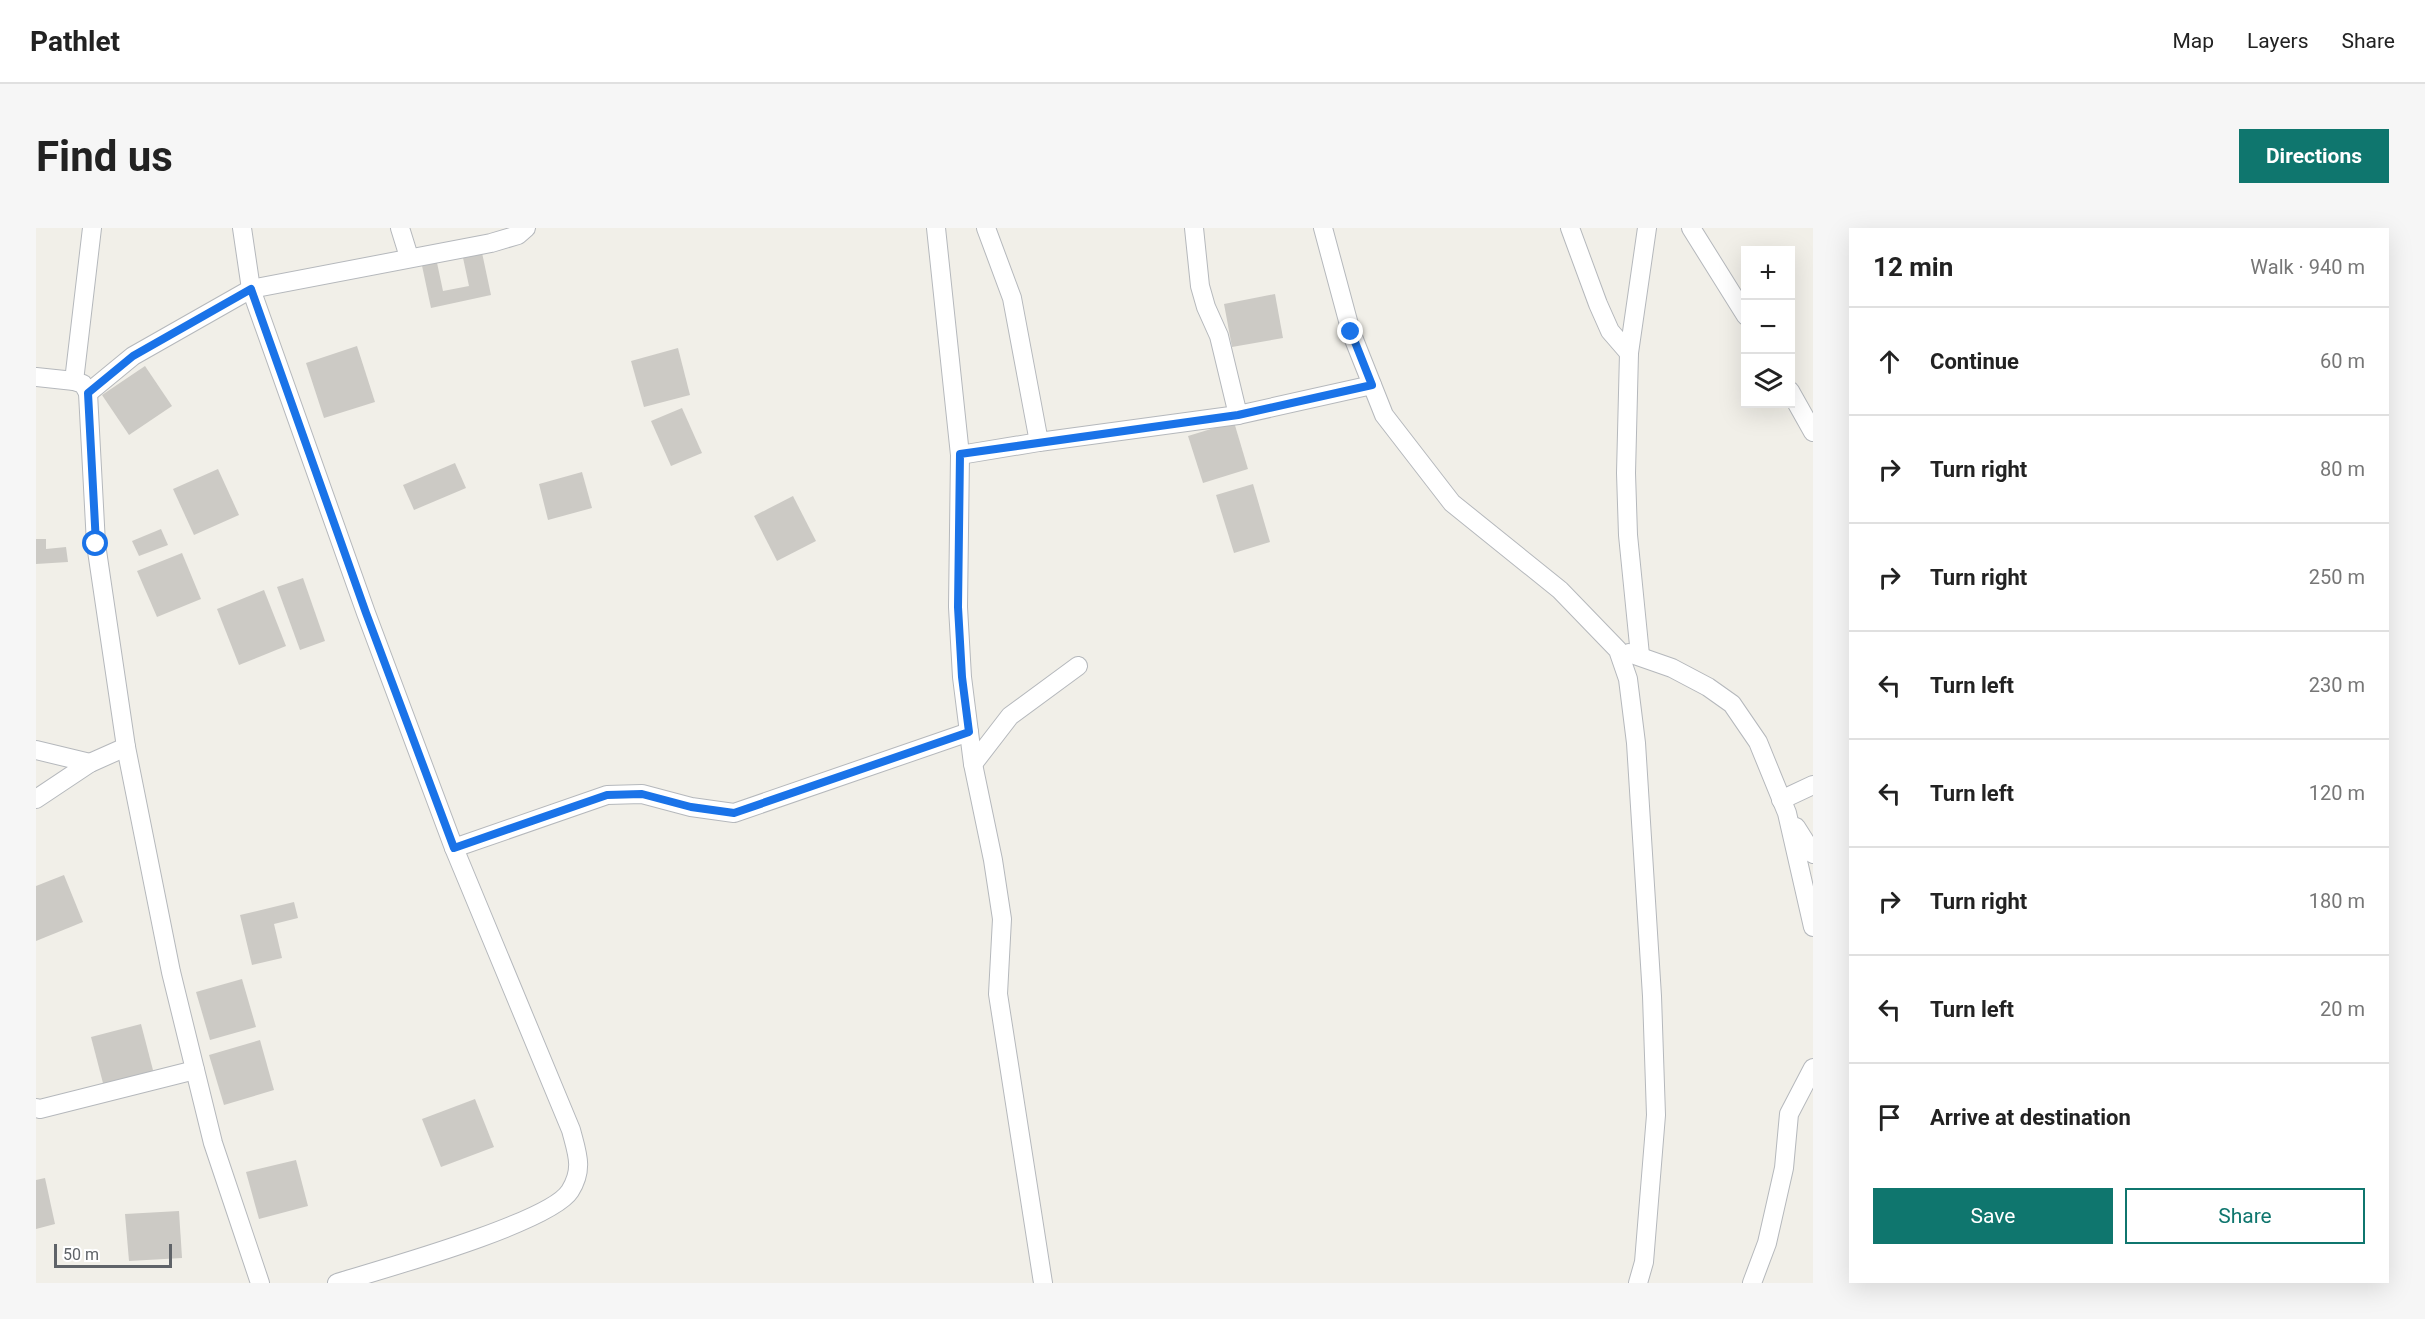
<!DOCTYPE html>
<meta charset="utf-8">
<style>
:root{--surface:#fff;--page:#f6f6f6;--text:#222;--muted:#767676;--line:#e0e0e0;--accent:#0f766e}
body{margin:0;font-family:Roboto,sans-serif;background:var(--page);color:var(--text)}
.controls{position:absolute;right:18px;top:18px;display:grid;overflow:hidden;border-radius:0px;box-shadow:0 6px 24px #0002}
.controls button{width:54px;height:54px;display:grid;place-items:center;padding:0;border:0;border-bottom:2px solid var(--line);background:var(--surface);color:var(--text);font:30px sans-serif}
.scale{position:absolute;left:18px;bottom:15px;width:118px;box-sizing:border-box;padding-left:6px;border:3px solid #5f6368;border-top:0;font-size:16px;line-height:21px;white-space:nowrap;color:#5f6368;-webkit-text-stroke:4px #fff;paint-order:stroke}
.stop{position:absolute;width:18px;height:18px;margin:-14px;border:4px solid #1a73e8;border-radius:50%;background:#fff}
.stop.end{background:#1a73e8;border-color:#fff;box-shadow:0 2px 6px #0008}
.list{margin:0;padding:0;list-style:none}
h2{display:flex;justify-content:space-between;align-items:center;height:78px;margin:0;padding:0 24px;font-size:26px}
h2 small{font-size:20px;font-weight:400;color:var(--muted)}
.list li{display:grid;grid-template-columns:39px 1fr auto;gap:18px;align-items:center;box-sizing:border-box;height:108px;padding:0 24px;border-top:2px solid var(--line)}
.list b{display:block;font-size:22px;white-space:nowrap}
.list em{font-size:20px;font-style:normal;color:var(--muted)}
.actions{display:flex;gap:12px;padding:18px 24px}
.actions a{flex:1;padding:14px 0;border:2px solid var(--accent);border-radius:0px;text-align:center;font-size:21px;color:var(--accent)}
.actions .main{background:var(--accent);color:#fff}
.icon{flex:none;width:33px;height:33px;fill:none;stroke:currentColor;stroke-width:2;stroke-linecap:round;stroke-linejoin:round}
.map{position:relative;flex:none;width:1777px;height:1055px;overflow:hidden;border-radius:0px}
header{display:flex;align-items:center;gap:36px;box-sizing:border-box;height:84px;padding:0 30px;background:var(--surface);border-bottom:2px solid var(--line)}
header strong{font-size:28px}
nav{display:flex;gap:33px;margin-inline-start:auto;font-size:21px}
.intro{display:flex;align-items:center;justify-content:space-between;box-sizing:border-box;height:144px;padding:0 36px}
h1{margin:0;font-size:42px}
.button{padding:15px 27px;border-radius:0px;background:var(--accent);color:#fff;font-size:21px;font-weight:700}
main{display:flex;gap:36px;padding:0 36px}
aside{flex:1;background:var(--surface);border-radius:0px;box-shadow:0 6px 24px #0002}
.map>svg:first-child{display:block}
.building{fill:#cccac5}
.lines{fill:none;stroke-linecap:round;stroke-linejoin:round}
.minor-casing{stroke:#b5b8bc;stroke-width:20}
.minor{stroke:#fff;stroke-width:18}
.route{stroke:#1a73e8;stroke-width:8}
</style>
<header>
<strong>Pathlet</strong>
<nav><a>Map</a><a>Layers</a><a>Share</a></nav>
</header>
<div class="intro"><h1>Find us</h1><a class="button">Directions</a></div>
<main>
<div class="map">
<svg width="1777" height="1055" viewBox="0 0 1777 1055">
<rect width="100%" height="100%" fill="#f1efe8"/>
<!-- building -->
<g class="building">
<polygon points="445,20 455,67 395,80 385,33 400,30 407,63 433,58 426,25"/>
<polygon points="1239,66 1247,110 1196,119 1188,76"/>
<polygon points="321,118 339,174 288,190 270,135"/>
<polygon points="642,120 654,167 608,179 595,133"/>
<polygon points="109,138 136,178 93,207 66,167"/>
<polygon points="646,180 666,225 635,238 615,193"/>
<polygon points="1198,194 1212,241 1167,255 1152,208"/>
<polygon points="419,235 430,260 378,282 367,257"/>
<polygon points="182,241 203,287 158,307 137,261"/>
<polygon points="546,244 556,280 512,292 503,256"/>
<polygon points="1217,256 1234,314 1198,325 1180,267"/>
<polygon points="757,268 780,313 741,333 718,288"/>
<polygon points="125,301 132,317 103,328 96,313"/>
<polygon points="0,311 10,311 10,321 30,319 32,334 0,336"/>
<polygon points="146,325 165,371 121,389 101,343"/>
<polygon points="267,350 289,413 264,422 241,359"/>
<polygon points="228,362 250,418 203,437 181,381"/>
<polygon points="28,647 47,694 0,713 0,658"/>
<polygon points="258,674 262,690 238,696 246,730 216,737 204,687"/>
<polygon points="206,751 220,799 174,812 160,764"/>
<polygon points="105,796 118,846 68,859 55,809"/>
<polygon points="224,812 238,862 188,877 173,827"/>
<polygon points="439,871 458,919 405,939 386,891"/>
<polygon points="260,932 272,978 223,991 210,944"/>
<polygon points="9,950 19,996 0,1001 0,952"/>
<polygon points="143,983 146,1030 93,1033 89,986"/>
</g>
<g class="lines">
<defs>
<g id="minor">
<path d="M 206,0 L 215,61 L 330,385 L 418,620 L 535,902 C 541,925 548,941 534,963 C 514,995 343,1042 301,1055"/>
<polyline points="364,0 373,29"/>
<polyline points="900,0 924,227 922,379 926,449 937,536 957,632 966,691 962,766 1007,1055"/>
<polyline points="950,0 976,70 1003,214 1202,187"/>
<polyline points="1158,0 1164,58 1170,79 1183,108 1202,187 1336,157"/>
<polyline points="1287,0 1315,104 1348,187 1416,275 1524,362 1582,422 1592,451 1600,515 1616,768 1620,887 1608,1034 1602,1055"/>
<polyline points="1534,0 1562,76 1574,103 1593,125"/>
<polyline points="1655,0 1710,88"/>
<polyline points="0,149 38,153 47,156 52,165 60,316 90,519 135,744 177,915 224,1055"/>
<polyline points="38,153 56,0"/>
<polyline points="1754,163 1777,204"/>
<polyline points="52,165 97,128 215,61 455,15 482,7 490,0"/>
<polyline points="924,227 1003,214"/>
<polyline points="1593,425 1636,440 1672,459 1696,476 1722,514 1751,585 1777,699"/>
<polyline points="1604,427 1592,307 1590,245 1593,125 1611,0"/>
<polyline points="0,522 54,535"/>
<polyline points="937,536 974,488 1042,438"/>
<polyline points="0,571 54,535 90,519"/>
<polyline points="1745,572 1777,557"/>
<polyline points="1760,599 1777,626"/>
<polyline points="418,620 571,567 606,566 655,579 698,585 933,504"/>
<polyline points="0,880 4,881 159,842"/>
<polyline points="1716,1055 1731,1015 1748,940 1753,886 1777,840"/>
</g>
</defs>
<!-- minor casing -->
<use href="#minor" class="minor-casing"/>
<!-- minor -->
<use href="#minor" class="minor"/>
</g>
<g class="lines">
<!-- route -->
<polyline class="route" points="60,316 52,165 97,128 215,61 330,385 418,620 571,567 606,566 655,579 698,585 933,504 926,449 922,379 924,226 1202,187 1336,157 1315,104"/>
</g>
</svg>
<div class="controls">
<button>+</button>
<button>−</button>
<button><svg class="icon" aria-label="layers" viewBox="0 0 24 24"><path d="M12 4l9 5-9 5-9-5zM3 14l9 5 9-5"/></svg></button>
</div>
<div class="scale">50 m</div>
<div class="stop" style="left:60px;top:316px"></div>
<div class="stop end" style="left:1315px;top:104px"></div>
</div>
<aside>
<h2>12 min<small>Walk · 940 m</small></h2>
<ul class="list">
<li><svg class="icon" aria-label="ahead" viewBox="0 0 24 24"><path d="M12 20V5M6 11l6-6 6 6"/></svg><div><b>Continue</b></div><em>60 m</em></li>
<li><svg class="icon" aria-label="right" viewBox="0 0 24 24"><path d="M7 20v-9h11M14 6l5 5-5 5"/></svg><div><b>Turn right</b></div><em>80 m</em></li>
<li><svg class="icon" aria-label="right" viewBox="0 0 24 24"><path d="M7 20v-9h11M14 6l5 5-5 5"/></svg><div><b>Turn right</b></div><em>250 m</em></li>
<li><svg class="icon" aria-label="left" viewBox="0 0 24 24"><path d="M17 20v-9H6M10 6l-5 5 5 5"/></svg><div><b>Turn left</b></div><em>230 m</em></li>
<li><svg class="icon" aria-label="left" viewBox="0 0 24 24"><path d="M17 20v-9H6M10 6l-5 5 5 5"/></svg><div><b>Turn left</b></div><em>120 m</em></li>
<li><svg class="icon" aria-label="right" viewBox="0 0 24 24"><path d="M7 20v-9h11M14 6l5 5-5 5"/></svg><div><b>Turn right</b></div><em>180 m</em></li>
<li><svg class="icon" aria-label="left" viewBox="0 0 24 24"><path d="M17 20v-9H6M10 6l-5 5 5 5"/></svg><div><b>Turn left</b></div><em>20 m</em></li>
<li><svg class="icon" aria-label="arrive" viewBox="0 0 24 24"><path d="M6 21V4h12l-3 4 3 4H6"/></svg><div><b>Arrive at destination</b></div></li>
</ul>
<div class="actions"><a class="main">Save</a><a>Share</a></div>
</aside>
</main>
